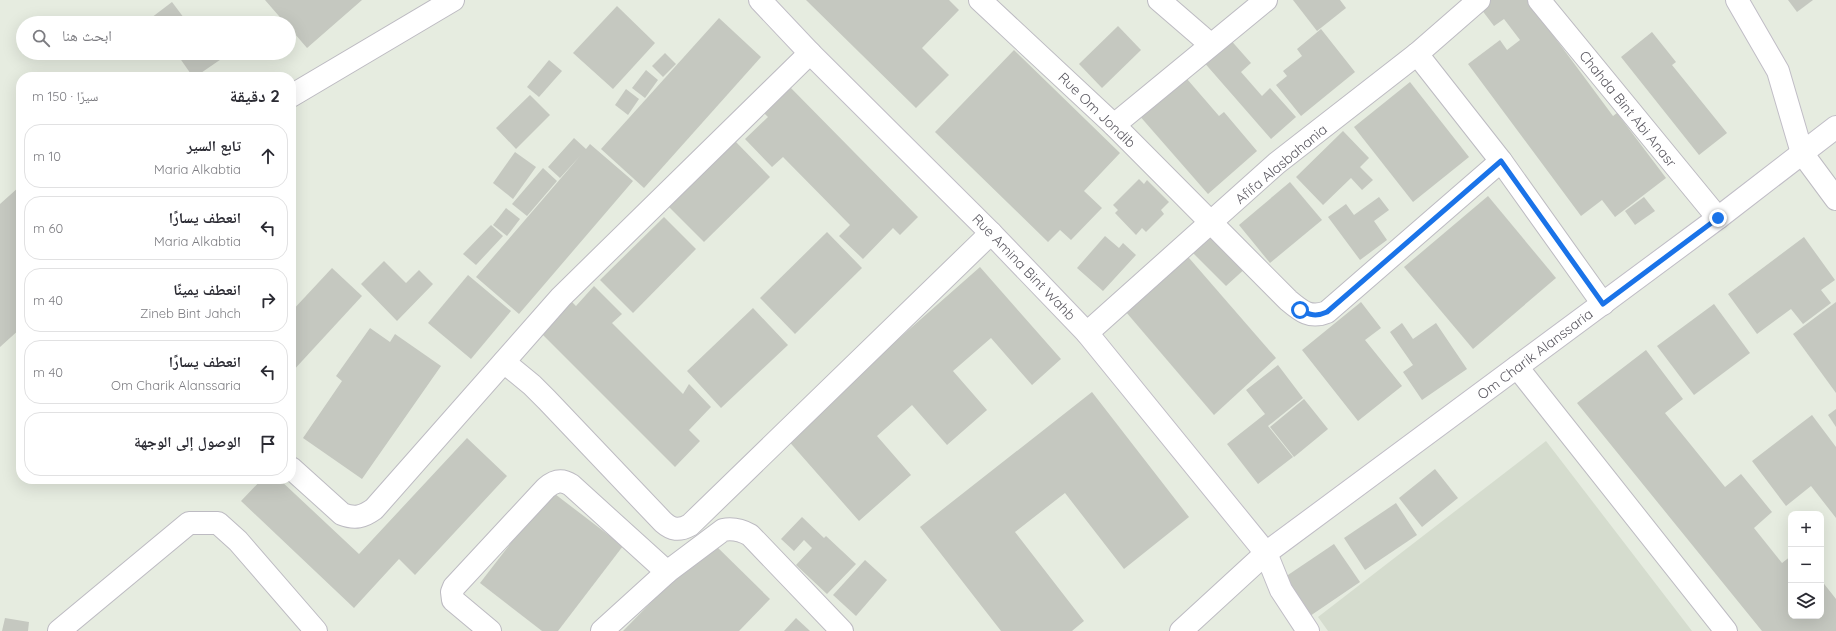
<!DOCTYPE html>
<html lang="ar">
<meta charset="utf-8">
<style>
:root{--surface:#fff;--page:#f7f7f7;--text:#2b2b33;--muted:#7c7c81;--line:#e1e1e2}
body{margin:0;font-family:Quicksand,"Noto Naskh Arabic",sans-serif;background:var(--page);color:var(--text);direction:rtl}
.controls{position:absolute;right:12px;bottom:12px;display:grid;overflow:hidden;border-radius:8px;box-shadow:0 4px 16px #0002}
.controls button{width:36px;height:36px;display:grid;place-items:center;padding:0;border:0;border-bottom:1px solid var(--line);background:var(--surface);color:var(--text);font:20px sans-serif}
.stop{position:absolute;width:12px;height:12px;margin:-9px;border:3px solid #1a73e8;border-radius:50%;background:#fff}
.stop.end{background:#1a73e8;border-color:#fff;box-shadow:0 1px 4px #0008}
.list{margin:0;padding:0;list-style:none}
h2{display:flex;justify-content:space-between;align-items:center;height:52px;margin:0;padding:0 16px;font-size:17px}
h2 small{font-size:13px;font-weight:400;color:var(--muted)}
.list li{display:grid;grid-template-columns:26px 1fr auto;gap:12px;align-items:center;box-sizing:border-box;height:64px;margin:0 8px 8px;padding:0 8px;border:1px solid var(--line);border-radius:16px}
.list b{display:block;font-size:15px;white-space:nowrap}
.list p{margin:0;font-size:13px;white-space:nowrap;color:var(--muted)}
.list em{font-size:13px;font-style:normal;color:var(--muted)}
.icon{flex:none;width:22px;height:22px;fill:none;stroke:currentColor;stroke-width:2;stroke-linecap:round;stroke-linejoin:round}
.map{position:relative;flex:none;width:1836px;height:631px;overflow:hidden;direction:ltr}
.search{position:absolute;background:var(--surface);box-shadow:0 4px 16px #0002;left:16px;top:16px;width:280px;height:44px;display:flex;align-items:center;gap:10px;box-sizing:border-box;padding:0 14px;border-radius:22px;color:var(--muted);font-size:15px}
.panel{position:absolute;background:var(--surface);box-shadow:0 4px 16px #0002;left:16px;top:72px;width:280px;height:412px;border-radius:16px;direction:rtl}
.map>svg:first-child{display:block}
.education{fill:#d5dcce}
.building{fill:#c5c8c0}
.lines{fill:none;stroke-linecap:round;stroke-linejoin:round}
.street-casing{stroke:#bdbbc2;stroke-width:24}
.secondary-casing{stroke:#c0bdc6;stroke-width:24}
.street{stroke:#fff;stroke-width:22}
.secondary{stroke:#fff;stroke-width:22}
.route{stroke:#1a73e8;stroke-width:5}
.labels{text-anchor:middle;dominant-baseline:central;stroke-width:3.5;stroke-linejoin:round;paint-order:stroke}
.street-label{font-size:14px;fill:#5b5961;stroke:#fff}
</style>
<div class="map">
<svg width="1836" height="631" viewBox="0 0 1836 631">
<rect width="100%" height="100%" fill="#e6ece0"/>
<!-- education -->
<polygon class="education" points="1546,441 1692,631 1328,631 1318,617"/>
<!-- building -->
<g class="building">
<polygon points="265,0 362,0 307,48 289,27 289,23 285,23"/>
<polygon points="806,0 949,0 959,10 922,48 949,75 916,108"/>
<polygon points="1293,0 1340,0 1346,8 1317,31"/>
<polygon points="1484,0 1527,0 1613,116 1617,113 1666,178 1615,217 1602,200 1581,216 1468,64 1500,40 1507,50 1520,40 1504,19 1494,26 1478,5"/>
<polygon points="1788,0 1813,0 1797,12"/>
<polygon points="172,2 187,22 155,23 151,18"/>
<polygon points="617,6 655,43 613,89 573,53"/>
<polygon points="719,18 761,57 644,188 601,149"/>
<polygon points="1118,26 1141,50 1102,88 1079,64"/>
<polygon points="1321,29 1355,72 1301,116 1276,85 1287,76 1283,71 1302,56 1297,49"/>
<polygon points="1652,32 1676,62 1672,65 1727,133 1699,155 1621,57"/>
<polygon points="1228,37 1251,63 1241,72 1262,96 1270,88 1296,117 1271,139 1202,60"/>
<polygon points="1014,50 1120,153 1084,191 1102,208 1071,240 1060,230 1048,242 935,132"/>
<polygon points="184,53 230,53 195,77 193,77 179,57"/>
<polygon points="665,53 676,64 663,77 652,66"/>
<polygon points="549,60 562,71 539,97 527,87"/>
<polygon points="646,70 658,80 645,98 632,88"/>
<polygon points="1187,79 1219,116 1224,112 1257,151 1208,194 1138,114 1165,90 1169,94"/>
<polygon points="1410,82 1469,157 1413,202 1354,127"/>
<polygon points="787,84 918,217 900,235 893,228 863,259 839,236 850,225 783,157 772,167 745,139 768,117 761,110"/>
<polygon points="626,89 639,99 628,115 615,105"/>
<polygon points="530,95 550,115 516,149 496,128"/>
<polygon points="1343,131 1369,158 1360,167 1373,180 1362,190 1351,178 1323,205 1296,177"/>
<polygon points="574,138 586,149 590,144 633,181 519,314 476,277 580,156 560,178 548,167"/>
<polygon points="735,141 770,177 704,242 669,207"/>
<polygon points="515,152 536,167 513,199 493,183"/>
<polygon points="543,168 557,181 527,216 512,204"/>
<polygon points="1139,179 1144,184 1147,180 1169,202 1161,210 1164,214 1146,232 1142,228 1136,235 1115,213 1118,210 1113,205"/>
<polygon points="1290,182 1322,220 1270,263 1239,225"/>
<polygon points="19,187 21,190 21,328 0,347 0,204"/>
<polygon points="1488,196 1556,278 1473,349 1404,267"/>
<polygon points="1379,197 1389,210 1374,221 1387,240 1360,260 1328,217 1346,204 1354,215"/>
<polygon points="1644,197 1655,211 1635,225 1625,211"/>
<polygon points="506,208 520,219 507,236 493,225"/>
<polygon points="664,217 696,249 633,313 600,280"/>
<polygon points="491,225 503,236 476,265 463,254"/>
<polygon points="827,232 862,268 795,334 760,298"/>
<polygon points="1215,232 1248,266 1226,286 1193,253"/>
<polygon points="1105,236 1119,248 1123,243 1136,255 1103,291 1077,268"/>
<polygon points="1804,237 1835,280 1821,290 1831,303 1803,324 1791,309 1757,334 1728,294"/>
<polygon points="1183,251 1276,358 1214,415 1120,305"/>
<polygon points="384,261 406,283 419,270 433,284 397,321 361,284"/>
<polygon points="980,267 1061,359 1032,385 991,338 953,371 987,410 947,445 912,405 877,436 911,475 859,521 786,438"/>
<polygon points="332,268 362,296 291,373 291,312"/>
<polygon points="468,275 511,311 471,359 428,323"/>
<polygon points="594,286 622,314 612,323 683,394 689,384 711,407 689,430 700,441 675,467 536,328 571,301 576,306"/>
<polygon points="1361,302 1381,328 1365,340 1402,386 1358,421 1302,350"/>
<polygon points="1836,302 1836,393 1793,334"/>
<polygon points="1714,304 1750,353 1694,395 1657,346"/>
<polygon points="753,308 788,345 721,408 687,371"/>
<polygon points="1402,323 1413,339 1436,323 1467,369 1422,400 1403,372 1413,365 1390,332"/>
<polygon points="370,328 390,342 395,334 441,366 362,479 303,438 342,381 336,376"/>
<polygon points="1646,350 1683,399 1665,413 1725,487 1741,474 1772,512 1754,528 1782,563 1791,556 1791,616 1821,616 1821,580 1836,599 1836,631 1762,631 1577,403"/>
<polygon points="1278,365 1303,398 1268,426 1293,457 1258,484 1227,444 1265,414 1246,390"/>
<polygon points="1092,392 1189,517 1124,569 1065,493 1015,532 1084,621 1072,631 1001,631 920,527"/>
<polygon points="1304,399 1328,429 1294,457 1270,427"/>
<polygon points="1836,409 1836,427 1828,415"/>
<polygon points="1812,415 1836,447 1836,518 1811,486 1786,506 1752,461"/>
<polygon points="467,438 507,476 415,575 399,559 354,608 241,501 262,479 279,479 359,554"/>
<polygon points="1435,469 1458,498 1422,527 1399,498"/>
<polygon points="551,491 623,546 558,631 542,631 480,583"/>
<polygon points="1396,503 1417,535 1365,570 1344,538"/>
<polygon points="802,517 824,538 826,536 856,564 827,594 796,565 812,548 804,540 794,551 781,539"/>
<polygon points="711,541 770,599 739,631 623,631"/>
<polygon points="1334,544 1360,582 1310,616 1285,577"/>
<polygon points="865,560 887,580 856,616 833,595"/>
<polygon points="5,618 29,622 28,631 2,631"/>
<polygon points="796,618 810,631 784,631"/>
</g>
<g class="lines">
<defs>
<g id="street">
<path d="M 980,0 L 1114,125 L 1288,300 C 1301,311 1310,319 1327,312 L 1501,161"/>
<polyline points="1159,0 1210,44"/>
<polyline points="1539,0 1718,218"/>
<polyline points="1417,54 1501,161 1603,304"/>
<polyline points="291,96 453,0"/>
<polyline points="1114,125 1266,0"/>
<polyline points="1802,153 1836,199"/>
<polyline points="1087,333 1277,163 1417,54 1479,0"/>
<path d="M 504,362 L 532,385 L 547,400 L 663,522 C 672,530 679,531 690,525 L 991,233"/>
<polyline points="1517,367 1726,631"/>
<path d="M 291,468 L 342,514 C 355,519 363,517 374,509 L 561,297 L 810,53"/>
<polyline points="59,631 189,523 218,523 238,541 316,631"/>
<path d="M 490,631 L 453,600 L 452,592 L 454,587 L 546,488 C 554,481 562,479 571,485 L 667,572"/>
<path d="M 602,631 L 667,572 L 723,530 C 733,528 741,530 750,535 L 842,631"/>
<polyline points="1181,631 1266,553"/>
</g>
<g id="secondary">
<polyline points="760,0 810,53 991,233 1087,333 1266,553 1281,590 1308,631"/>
<polyline points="1737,0 1778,71 1802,153"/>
<polyline points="1266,553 1718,218 1836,127"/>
</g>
</defs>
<!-- street casing -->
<use href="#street" class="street-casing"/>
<!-- secondary casing -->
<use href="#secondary" class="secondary-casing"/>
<!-- street -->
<use href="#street" class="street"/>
<!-- secondary -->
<use href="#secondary" class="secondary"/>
</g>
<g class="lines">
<!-- route -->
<path class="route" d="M 1300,310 C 1310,315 1316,317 1327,312 L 1501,161 L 1603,304 L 1718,218"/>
</g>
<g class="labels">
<!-- street labels -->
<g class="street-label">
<text transform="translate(1628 109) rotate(51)">Chahda Bint Abi Anasr</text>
<text transform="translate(1097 110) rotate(44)">Rue Om Jondib</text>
<text transform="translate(1281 164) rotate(-40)">Afifa Alasbahania</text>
<text transform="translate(1024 267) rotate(46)">Rue Amina Bint Wahb</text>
<text transform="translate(1535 354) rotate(-37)">Om Charik Alanssaria</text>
</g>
</g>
</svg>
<div class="controls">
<button>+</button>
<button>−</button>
<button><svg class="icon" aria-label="layers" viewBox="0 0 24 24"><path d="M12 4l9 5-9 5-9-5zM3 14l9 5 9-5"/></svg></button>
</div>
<div class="stop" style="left:1300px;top:310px"></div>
<div class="stop end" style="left:1718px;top:218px"></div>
<div class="search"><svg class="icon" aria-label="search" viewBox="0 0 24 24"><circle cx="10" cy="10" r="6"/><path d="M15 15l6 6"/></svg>ابحث هنا</div>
<section class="panel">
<h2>2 دقيقة<small>سيرًا · 150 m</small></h2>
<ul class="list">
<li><svg class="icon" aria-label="ahead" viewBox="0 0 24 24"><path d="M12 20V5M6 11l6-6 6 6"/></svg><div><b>تابع السير</b><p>Maria Alkabtia</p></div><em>10 m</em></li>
<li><svg class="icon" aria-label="left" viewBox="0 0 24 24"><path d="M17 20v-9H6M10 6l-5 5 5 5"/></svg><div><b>انعطف يسارًا</b><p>Maria Alkabtia</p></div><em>60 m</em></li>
<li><svg class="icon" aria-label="right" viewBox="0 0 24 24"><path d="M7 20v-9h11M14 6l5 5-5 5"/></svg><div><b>انعطف يمينًا</b><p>Zineb Bint Jahch</p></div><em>40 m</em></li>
<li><svg class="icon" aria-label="left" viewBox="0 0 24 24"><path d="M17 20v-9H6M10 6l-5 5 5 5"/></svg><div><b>انعطف يسارًا</b><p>Om Charik Alanssaria</p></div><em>40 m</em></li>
<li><svg class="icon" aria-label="arrive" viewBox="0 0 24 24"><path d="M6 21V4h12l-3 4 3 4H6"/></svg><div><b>الوصول إلى الوجهة</b></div></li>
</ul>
</section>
</div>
